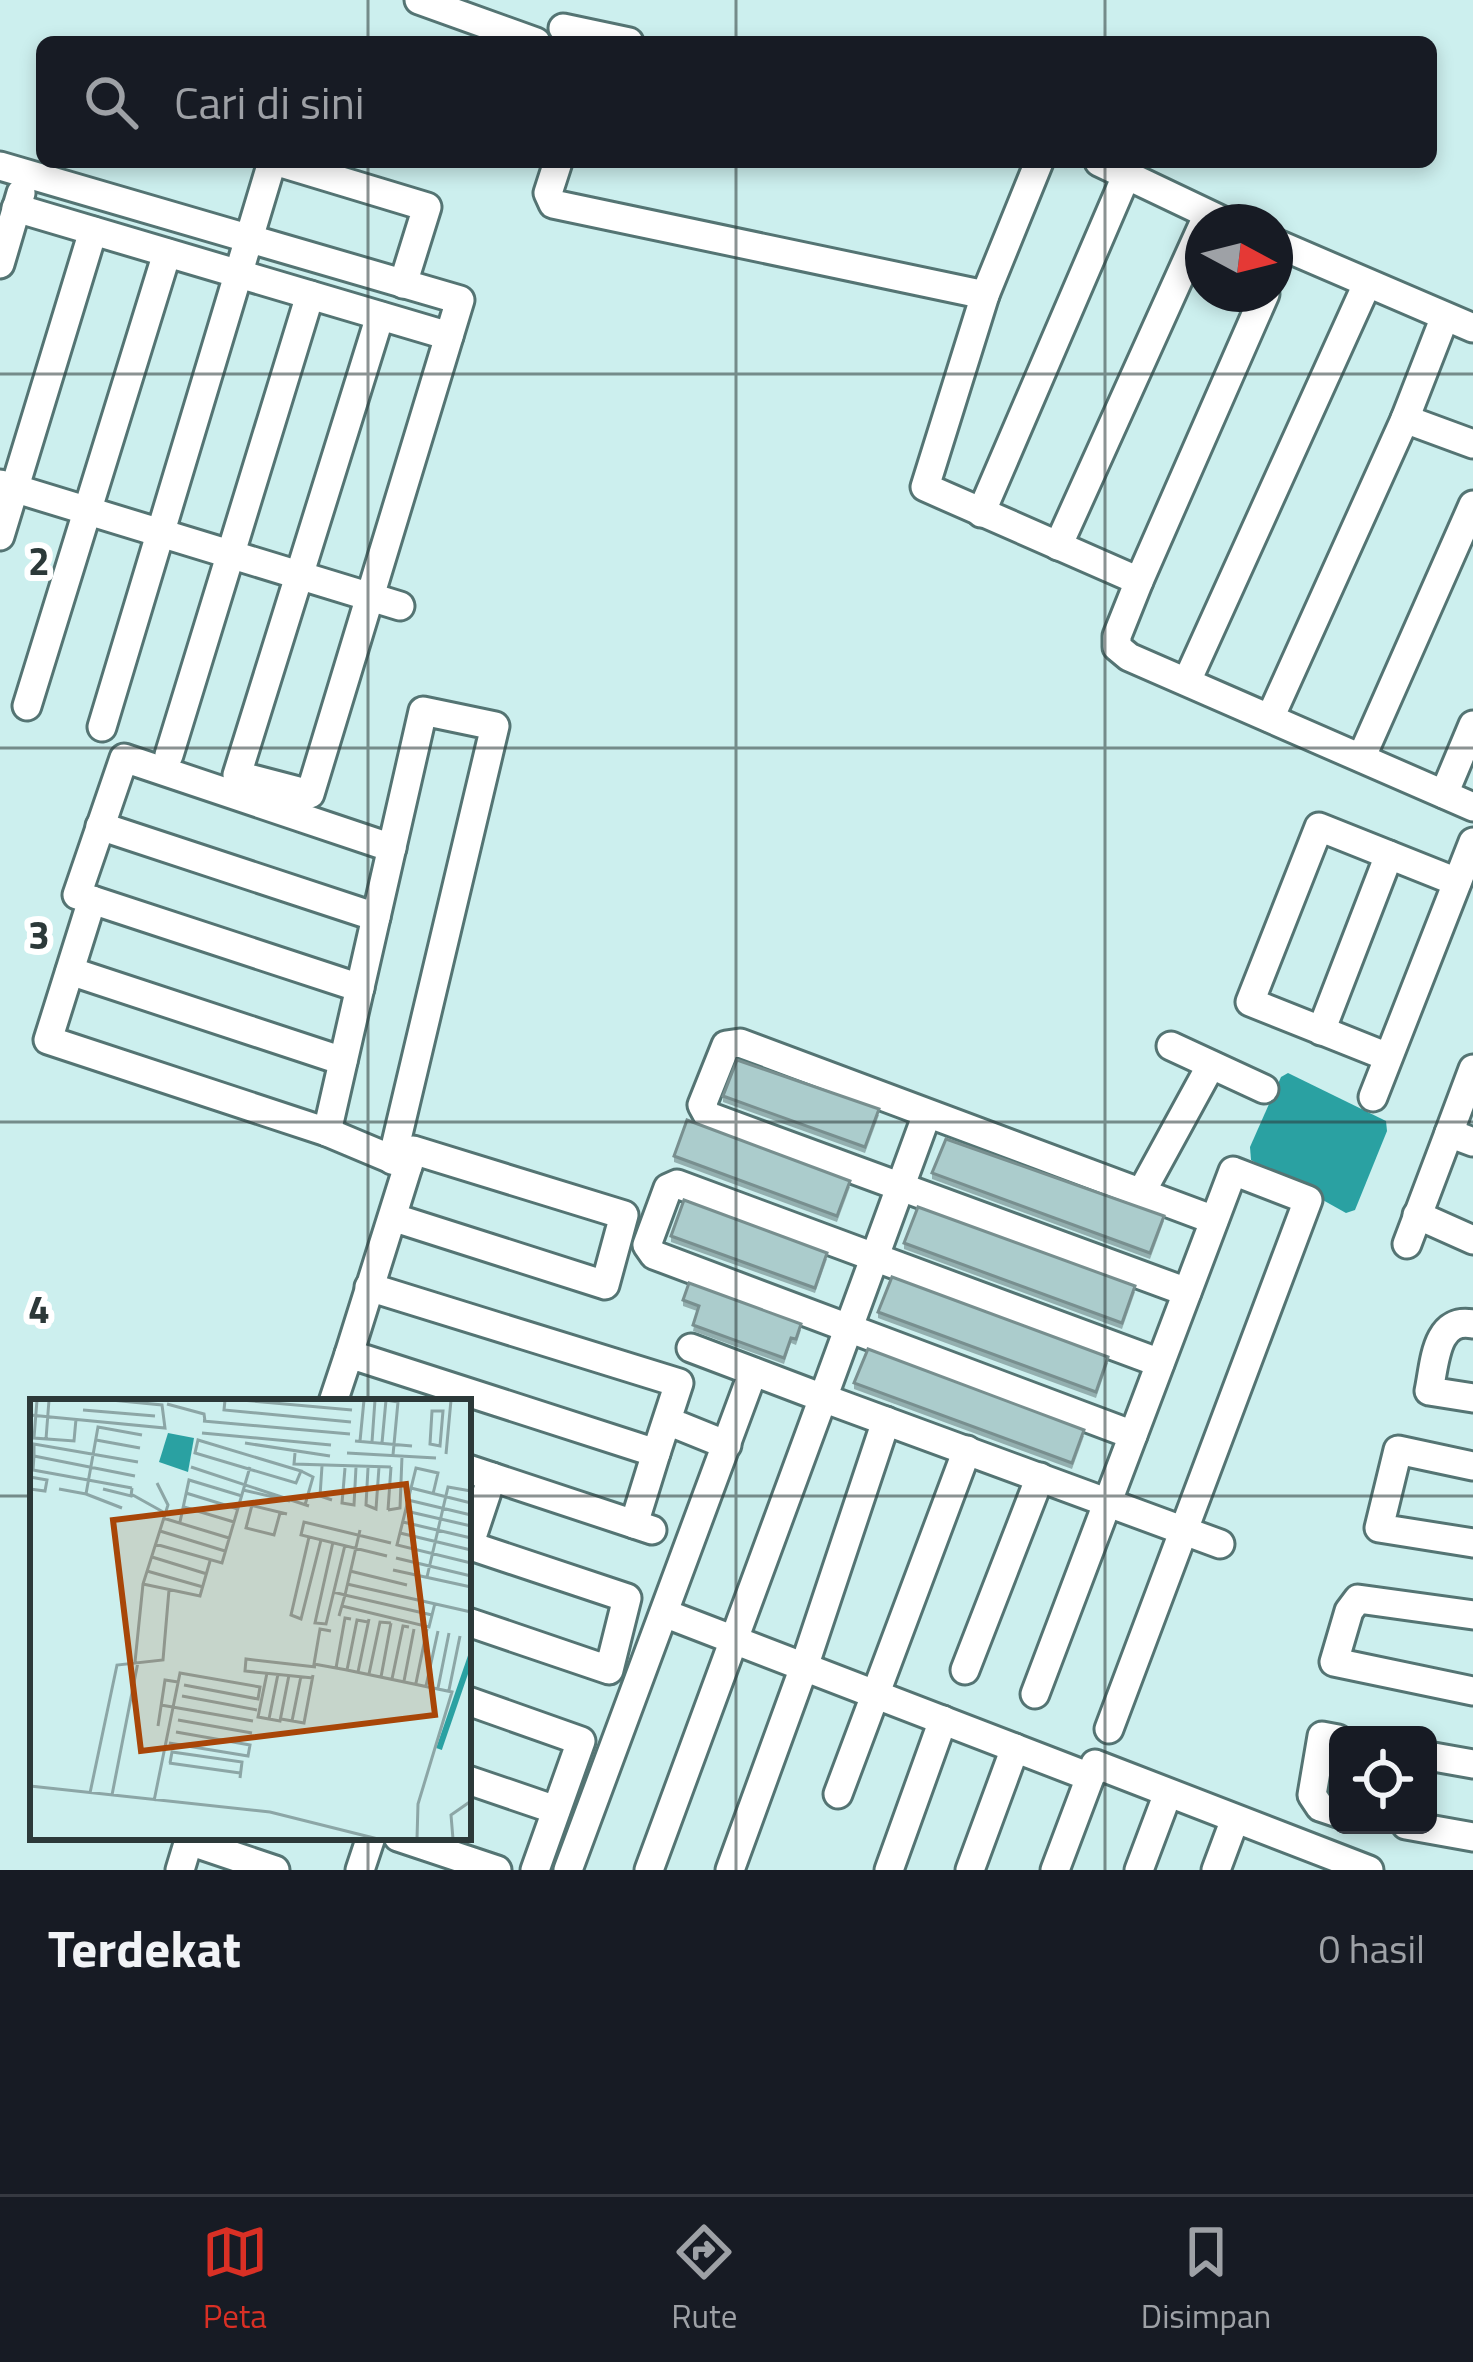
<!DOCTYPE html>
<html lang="id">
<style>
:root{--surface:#171b24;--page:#20242c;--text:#f1f3f6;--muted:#9ea1a6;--line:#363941;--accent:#d93025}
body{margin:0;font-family:"Titillium Web",sans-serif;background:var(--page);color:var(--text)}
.controls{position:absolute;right:36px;bottom:36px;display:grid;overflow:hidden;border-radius:18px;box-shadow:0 6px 18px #0003}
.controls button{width:108px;height:108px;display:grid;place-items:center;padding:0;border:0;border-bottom:3px solid var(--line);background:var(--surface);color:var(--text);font:60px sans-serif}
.compass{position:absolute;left:1185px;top:204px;width:108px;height:108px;border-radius:50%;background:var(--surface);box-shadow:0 6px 18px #0003;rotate:97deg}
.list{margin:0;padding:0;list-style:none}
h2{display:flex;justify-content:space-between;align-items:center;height:156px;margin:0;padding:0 48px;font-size:51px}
h2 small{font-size:39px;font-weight:400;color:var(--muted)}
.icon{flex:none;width:66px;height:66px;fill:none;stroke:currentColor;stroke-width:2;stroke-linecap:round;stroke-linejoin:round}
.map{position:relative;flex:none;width:1473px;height:1870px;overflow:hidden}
.search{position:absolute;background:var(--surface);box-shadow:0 6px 18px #0003;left:36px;right:36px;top:36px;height:132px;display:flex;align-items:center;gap:30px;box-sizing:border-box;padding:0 42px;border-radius:18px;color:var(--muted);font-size:45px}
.sheet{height:324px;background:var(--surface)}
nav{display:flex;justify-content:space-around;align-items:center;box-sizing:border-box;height:168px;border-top:3px solid var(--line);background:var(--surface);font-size:33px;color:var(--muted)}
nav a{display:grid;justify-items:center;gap:6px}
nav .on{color:var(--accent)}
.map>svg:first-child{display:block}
.water{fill:#2aa1a2}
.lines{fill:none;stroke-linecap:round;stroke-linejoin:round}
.minor-casing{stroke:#547473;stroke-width:33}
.minor{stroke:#fff;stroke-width:27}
.wall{fill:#93afaf}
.building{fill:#abcccc;stroke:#788f8f;stroke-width:3}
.grid{fill:none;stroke:#2c3939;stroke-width:3;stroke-opacity:0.55}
.inset-river{fill:none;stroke:#2aa1a2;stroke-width:6}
.inset-road{fill:none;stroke:#8ca6a6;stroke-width:3}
.view{fill:#a84608;fill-opacity:0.15;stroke:#a84608;stroke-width:6}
.inset-edge{fill:none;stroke:#2c3939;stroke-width:6}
.grid-label{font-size:39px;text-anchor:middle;font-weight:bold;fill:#2c3939;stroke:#fff;stroke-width:12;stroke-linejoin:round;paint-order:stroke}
</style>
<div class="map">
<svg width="1473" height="1870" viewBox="0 0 1473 1870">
<rect width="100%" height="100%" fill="#ccefee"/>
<!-- water -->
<polygon class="water" points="1288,1073 1386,1121 1387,1131 1355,1210 1346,1213 1251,1160 1250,1147 1281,1077"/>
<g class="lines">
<defs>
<g id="minor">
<polyline points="419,0 536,42"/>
<polyline points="563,28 629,42"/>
<polyline points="278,162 427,207 403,284"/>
<polyline points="558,162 548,193 553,204 985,295"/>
<polyline points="1039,162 985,295 925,487 1139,581"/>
<polyline points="1099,162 1225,222"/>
<polyline points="0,166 460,300 310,794 237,775 380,316"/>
<polyline points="16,208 449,336"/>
<polyline points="1275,243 1473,328"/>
<polyline points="0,264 21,193"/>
<polyline points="1265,294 1139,581 1117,636 1117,647 1129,657 1473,807"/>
<polyline points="1405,419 1473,444"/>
<polyline points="0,484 400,606"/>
<polyline points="981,513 1126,176"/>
<polyline points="0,536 93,231"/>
<polyline points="1058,546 1203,225"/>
<polyline points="1187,681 1367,284"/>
<polyline points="27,706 167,253"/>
<polyline points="1270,718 1405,419 1444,319"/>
<polyline points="102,727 272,162"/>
<polyline points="169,755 310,295"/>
<polyline points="1362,756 1473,505"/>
<polyline points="1444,794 1473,725"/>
<polyline points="100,826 376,917"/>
<polyline points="92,900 48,1040 327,1132 408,1166"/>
<polyline points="70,971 343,1061"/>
<polyline points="360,988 77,895 124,758 392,848"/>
<polyline points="1321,1031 1389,855"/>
<polyline points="1171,1046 1264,1089"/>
<polyline points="1388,1057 1250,1002 1319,827 1457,882"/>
<polyline points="1373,1097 1473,842"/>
<polyline points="927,1114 823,1398 1220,1544"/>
<polyline points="327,1132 423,711 495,726 392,1160"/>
<polyline points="1449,1133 1473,1069"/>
<polyline points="1141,1193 1211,1065"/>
<polyline points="1417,1215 1473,1240"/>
<polyline points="1407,1244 1449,1133 1473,1142"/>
<polyline points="369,1287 679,1383 656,1453"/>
<polyline points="1187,1292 708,1116 702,1105 726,1045 740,1043 1214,1220"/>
<path d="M 1473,1324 C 1435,1317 1435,1363 1429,1391 L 1473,1398"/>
<polyline points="349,1354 413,1150 624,1215 605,1285 392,1217"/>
<polyline points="333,1402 349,1354 656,1453 634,1524"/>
<polyline points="680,1426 727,1445"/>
<polyline points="1133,1435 654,1255 647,1245 668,1188 677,1184 1160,1363"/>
<polyline points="1473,1466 1398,1450 1379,1528 1473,1543"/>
<polyline points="468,1469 652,1530"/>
<polyline points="468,1545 627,1598 609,1670 468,1622"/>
<polyline points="469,1546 492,1477"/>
<polyline points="664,1613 1090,1777"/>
<polyline points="1473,1615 1358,1599 1349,1611 1334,1662 1473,1691"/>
<polyline points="965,1670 1040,1477"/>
<polyline points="1035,1694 1233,1171 1308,1200 1109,1729"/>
<polyline points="468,1701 581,1741 535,1870"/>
<polyline points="1338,1739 1322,1736 1312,1795 1320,1807 1338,1813"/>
<polyline points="1428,1756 1473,1764"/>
<polyline points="468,1780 556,1810"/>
<polyline points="838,1794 967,1450"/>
<polyline points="1406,1825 1473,1837"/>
<polyline points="398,1837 497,1870"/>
<polyline points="189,1841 275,1870"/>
<polyline points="180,1870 190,1837"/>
<polyline points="360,1870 371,1837"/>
<polyline points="568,1870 753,1372"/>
<polyline points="649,1870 823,1398 691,1348"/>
<polyline points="730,1870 804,1667 886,1421"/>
<polyline points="889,1870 943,1720"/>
<polyline points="970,1870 1015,1748"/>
<polyline points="1055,1870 1095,1764 1369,1870"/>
<polyline points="1139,1870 1168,1793"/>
<polyline points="1216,1870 1235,1819"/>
</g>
</defs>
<!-- minor casing -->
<use href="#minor" class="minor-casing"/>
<!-- minor -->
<use href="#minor" class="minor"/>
</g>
<!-- wall -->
<g class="wall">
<polygon points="723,1096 879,1115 865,1153 723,1102"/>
<polygon points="674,1156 850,1187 837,1222 674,1162"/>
<polygon points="932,1173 1164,1221 1150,1259 932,1179"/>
<polygon points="671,1236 827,1259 815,1293 671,1242"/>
<polygon points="904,1243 1135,1292 1122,1329 904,1249"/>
<polygon points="683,1300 801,1330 796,1345 791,1343 784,1364 693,1331 697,1311 683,1306"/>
<polygon points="878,1312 1108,1363 1096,1398 878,1318"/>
<polygon points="854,1383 1084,1436 1072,1469 854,1389"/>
</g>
<!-- building -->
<g class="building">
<polygon points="737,1060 879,1109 865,1147 723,1096"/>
<polygon points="687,1120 850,1181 837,1216 674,1156"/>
<polygon points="946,1139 1164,1216 1150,1253 932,1173"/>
<polygon points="684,1200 827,1253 815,1288 671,1236"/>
<polygon points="918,1207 1135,1286 1122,1323 904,1243"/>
<polygon points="892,1277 1108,1357 1096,1392 878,1312"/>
<polygon points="689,1283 801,1324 796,1339 791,1338 784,1358 693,1325 699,1306 683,1300"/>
<polygon points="868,1349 1084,1430 1072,1463 854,1383"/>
</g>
<!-- grid -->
<path class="grid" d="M 368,0 L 368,42M 736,0 L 736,42M 1105,0 L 1105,42M 368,162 L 368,1402M 736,162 L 736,1870M 1105,162 L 1105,1870M 0,374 L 1473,374M 0,748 L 1473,748M 0,1122 L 1473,1122M 0,1496 L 33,1496M 468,1496 L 1473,1496M 368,1837 L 368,1870"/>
<!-- overview -->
<g transform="translate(30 1399)">
<rect width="441" height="441" fill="#ccefee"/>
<path d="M 138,34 L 164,39 L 158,73 L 129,63 Z" fill="#2aa1a2"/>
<path class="inset-river" d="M 409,350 L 441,257"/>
<path class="inset-road" d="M 7,1 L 4,39 L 44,42 L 46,20M 195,1 L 194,11 L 321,23M 211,1 L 322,11M 137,5 L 174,15 L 175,22M 53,11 L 125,17M 402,12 L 413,12 L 410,47 L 400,45 ZM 0,16 L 135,29 L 132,6 L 81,1M 173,22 L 320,35M 172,34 L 301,46M 16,40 L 19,1M 66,41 L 110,49M 168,41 L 271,72 L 266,84 L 165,54 ZM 325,42 L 382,47M 330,42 L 334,1M 342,43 L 345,1M 215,44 L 300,57M 352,44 L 356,1 L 368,3 L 363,56M 265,54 L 264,65 L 361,68M 317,54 L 406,59M 416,55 L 421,1M 4,57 L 3,71 L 102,89M 292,67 L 290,97 L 302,101M 161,68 L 279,107M 315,69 L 312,104 L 324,106 L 326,68M 338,69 L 336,106 L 346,110 L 349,68M 271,72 L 283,78 L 275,106M 105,77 L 4,57 L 4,45 L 108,63M 0,78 L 17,81 L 15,92 L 0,90M 381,89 L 441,104M 29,90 L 56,95 L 68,28 L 112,36M 73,90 L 101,97 L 102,89M 213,91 L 260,102M 156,94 L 208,110M 56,95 L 92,109M 101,95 L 135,114M 403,95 L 408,74 L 386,69 L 367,146 L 441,164M 378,101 L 441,116M 216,105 L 257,115M 222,106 L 216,129 L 244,136 L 250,114M 154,108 L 204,123M 358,111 L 370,109 L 372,57M 358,111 L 361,68M 376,112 L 441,127M 133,119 L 199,139M 150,123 L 159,81 L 212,97M 373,123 L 441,139M 130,132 L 195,152M 370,134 L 441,151M 279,138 L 261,216 L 271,220 L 291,141M 303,143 L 285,224 L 296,225 L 315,146M 125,145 L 192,164 L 220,68M 357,157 L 271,136 L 274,123 L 361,144M 122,158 L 177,175M 366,159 L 441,177M 363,171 L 441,188M 117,172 L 173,188M 320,172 L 377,186M 397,178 L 418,88 L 441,92M 113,185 L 170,197 L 180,162M 317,185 L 441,213M 303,193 L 315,196 L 330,131M 312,207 L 399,228 L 405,204M 309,217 L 315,196 L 402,216M 338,223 L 327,221 L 317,271 L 422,293 L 388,405 L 387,440M 301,232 L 290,230 L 284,265 L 317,271M 105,263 L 113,185 L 138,106 L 127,84M 306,269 L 315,219 L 321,220M 328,273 L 339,220M 237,274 L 228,318 L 250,322 L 259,276M 339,275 L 350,223 L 361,224M 351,278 L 361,224M 283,279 L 215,272 L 216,260 L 286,268M 362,280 L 373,227 L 379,228M 374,282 L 384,230M 386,284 L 397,230M 396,287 L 408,232M 408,289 L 419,234M 419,291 L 430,237M 152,297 L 227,311M 131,306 L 223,322M 239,320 L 248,275M 251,320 L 274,324 L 283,276M 148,321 L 222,334M 262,322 L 271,277M 128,327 L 135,281 L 148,283M 139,344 L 218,357 L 220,346 L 146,333M 139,364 L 210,374M 140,364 L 142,353 L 212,363 L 210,379M 0,387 L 240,413 L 348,440M 60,394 L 87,266 L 133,261 L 139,191M 82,396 L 108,263M 124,402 L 150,274 L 230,288 L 228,300 L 154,286M 423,440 L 421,416 L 441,402"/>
<path class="view" d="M 376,85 L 405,316 L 111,352 L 83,121 Z"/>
<rect width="441" height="441" class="inset-edge"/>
</g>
<g class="grid-label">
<text x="39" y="575">2</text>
<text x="39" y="949">3</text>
<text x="39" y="1323">4</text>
</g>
</svg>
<div class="controls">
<button><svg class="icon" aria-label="locate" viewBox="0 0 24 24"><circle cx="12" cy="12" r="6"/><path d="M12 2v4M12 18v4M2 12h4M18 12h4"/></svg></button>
</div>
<svg class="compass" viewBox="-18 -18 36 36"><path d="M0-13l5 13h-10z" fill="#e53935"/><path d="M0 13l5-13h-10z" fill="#9ea1a6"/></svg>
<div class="search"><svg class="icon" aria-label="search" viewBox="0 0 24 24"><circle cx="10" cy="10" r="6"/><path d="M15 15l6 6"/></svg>Cari di sini</div>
</div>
<section class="sheet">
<h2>Terdekat<small>0 hasil</small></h2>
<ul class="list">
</ul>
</section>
<nav>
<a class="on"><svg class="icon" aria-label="map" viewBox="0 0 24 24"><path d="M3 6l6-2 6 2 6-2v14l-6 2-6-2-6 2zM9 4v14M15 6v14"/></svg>Peta</a>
<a><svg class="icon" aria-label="directions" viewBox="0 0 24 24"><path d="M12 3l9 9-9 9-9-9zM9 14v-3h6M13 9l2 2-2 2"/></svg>Rute</a>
<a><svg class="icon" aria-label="saved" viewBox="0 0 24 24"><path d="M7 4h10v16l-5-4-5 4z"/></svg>Disimpan</a>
</nav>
